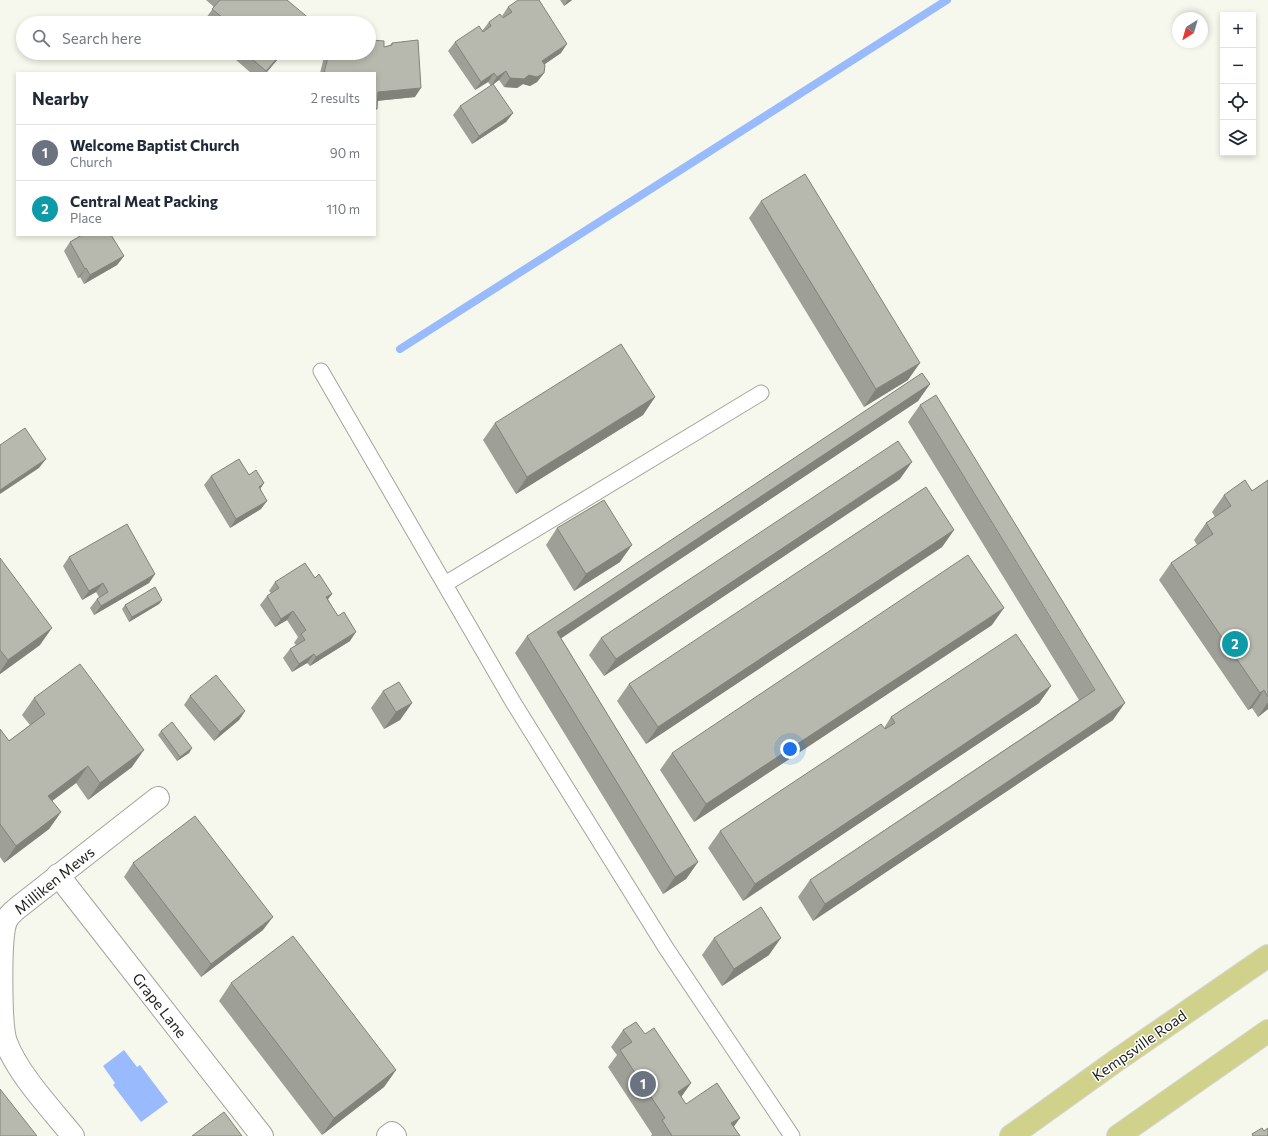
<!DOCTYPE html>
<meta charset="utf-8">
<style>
:root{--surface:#fff;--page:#f6f6f7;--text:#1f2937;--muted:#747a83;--line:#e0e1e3;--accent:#0f766e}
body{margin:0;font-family:Commissioner,sans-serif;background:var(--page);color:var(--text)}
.controls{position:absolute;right:12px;top:12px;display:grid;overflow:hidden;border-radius:0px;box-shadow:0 2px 6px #0003}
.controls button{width:36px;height:36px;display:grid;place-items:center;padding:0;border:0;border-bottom:1px solid var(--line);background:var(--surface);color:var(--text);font:20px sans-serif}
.compass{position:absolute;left:1172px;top:12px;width:36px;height:36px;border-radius:50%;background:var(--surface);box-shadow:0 2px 6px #0003;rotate:217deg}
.you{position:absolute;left:790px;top:749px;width:14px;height:14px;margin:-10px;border:3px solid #fff;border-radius:50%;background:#1a73e8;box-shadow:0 0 0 6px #1a73e833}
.badge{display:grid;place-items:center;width:26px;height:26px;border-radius:50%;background:var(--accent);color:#fff;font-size:13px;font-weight:700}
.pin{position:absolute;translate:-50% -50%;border:2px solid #fff;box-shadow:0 1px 4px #0006}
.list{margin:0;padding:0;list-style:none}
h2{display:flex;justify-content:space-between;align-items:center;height:52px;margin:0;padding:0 16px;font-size:17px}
h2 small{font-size:13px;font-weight:400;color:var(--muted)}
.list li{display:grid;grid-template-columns:26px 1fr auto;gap:12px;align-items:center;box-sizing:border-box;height:56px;padding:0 16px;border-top:1px solid var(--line)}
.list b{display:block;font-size:15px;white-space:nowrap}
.list p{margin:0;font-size:13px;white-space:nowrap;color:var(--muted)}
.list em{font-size:13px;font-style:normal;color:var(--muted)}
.icon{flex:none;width:22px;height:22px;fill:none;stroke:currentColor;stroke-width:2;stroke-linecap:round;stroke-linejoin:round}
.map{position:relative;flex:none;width:1268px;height:1136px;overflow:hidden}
.search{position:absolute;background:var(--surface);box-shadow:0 2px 6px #0003;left:16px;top:16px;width:360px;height:44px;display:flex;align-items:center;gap:10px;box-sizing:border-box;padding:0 14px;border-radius:22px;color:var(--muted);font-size:15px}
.panel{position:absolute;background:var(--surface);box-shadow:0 2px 6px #0003;left:16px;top:72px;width:360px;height:164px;border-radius:0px}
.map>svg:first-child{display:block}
.water{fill:#99bbfe}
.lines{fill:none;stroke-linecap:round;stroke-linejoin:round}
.stream{stroke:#99bbfe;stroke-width:8}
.service-casing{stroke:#a3a499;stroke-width:17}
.minor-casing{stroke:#a3a499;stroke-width:24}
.primary-casing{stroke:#d6d6d6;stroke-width:24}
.service{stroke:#fff;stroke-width:15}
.minor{stroke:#fff;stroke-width:22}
.primary{stroke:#d0d28b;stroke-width:22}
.wall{fill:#9e9f96}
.shaded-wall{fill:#81827a}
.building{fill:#b8b9ae;stroke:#81827a}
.labels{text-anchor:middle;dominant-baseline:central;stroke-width:3;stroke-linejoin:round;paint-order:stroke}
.street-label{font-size:15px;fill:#1e1e1a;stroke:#fff}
</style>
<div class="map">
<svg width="1268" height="1136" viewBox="0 0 1268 1136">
<rect width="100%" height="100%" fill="#f7f8ed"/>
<!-- water -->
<polygon class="water" points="124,1050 137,1067 140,1065 168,1102 141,1122 113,1085 115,1083 103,1066"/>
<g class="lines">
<!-- stream -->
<polyline class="stream" points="400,349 947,0"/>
<defs>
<g id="service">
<polyline points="321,371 513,702 666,948 792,1136"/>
<polyline points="445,584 761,393"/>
</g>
<g id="minor">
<polyline points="58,875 262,1136"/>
<path d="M 73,1136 C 52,1110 17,1073 6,1042 C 0,1026 0,941 5,924 C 7,916 14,911 20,906 L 158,798"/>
<polyline points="388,1136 392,1133 395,1136"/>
</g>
<g id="primary">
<polyline points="1011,1136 1117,1060 1268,956"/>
<polyline points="1118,1136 1268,1031"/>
</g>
</defs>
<!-- service casing -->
<use href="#service" class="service-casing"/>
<!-- minor casing -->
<use href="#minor" class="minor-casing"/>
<!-- primary casing -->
<use href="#primary" class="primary-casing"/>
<!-- service -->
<use href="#service" class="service"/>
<!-- minor -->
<use href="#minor" class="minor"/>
<!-- primary -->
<use href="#primary" class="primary"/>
</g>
<!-- wall -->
<g class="wall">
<polygon points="206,0 287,0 309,23 212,23 206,18 214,7"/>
<polygon points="560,0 572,0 564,6"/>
<polygon points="508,7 561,53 545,64 544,73 537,82 530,86 523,84 517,88 504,87 499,80 491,86 488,82 475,90 448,51 455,42 482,31 489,22 504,18 502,16"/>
<polygon points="371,40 384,47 390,45 392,43 415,97 377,101 377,109 375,111 375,73 320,73 325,53 369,53 369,43"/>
<polygon points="228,53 283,53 266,73 251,73"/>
<polygon points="460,106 513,113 506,122 472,144 453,115"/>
<polygon points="761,201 908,380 864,407 749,218"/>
<polygon points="70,242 124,256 117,265 84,284 80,277 78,278 64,251"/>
<polygon points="930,384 918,401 561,638 698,862 686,879 663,894 515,653 527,636"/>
<polygon points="655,397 643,415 516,494 483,440 495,423"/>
<polygon points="920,405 1113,720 813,921 798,897 810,880 1079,700 908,422"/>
<polygon points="249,475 264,483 260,489 261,509 230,528 204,485 211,476"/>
<polygon points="900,479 604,676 589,655 601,638"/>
<polygon points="1268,480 1268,709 1258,717 1252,708 1248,710 1159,580 1171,563 1197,545 1194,540 1206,523 1215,517 1212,512 1224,495 1252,491"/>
<polygon points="557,528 620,562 574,591 546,545"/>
<polygon points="954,530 942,547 646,744 617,701 629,684"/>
<polygon points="69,557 155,574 149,583 94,615 90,608 97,599 99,597 96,592 82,600 63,566"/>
<polygon points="0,558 40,645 0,674"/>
<polygon points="315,578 332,594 328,599 350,641 310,666 307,663 292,672 283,658 290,649 296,645 294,643 298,637 287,620 275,627 260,605 267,596 271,593 269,591 275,582"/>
<polygon points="162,600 159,604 129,622 122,609 125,605"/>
<polygon points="992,625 694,822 660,770 672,753"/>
<polygon points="1051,686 1039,703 743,901 708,848 720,831 884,728 891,717"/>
<polygon points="383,691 412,703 400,720 384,729 371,708"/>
<polygon points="190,696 245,711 239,720 214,741 184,705"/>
<polygon points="34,698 132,767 88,800 76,783 52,801 61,812 49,829 4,863 0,857 0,729 9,741 30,725 22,715"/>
<polygon points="161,731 192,748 189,753 177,761 158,735"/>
<polygon points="133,863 263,930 201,977 124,877"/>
<polygon points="714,938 769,955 722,986 702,955"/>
<polygon points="231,983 396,1070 384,1087 322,1135 219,1001"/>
<polygon points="623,1030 645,1034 691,1083 681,1097 686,1104 734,1127 740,1136 651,1136 652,1134 608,1067 617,1055 611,1047"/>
</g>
<!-- shaded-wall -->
<g class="shaded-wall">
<polygon points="568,0 572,0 564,6"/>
<polygon points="567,44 561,53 536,70 542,61"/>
<polygon points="282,53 283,53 266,73 265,73"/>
<polygon points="506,71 499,80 491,86 497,77"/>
<polygon points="494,73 488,82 475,90 481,82"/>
<polygon points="544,73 537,82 530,86 523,84 517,88 504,87 510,78"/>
<polygon points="421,88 415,97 375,101 378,92"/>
<polygon points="513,113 506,122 472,144 479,136"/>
<polygon points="124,256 117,265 84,284 90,275"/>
<polygon points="86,268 80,277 78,278 85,269"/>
<polygon points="920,363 908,380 864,407 876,389"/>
<polygon points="930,384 918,401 545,649 557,632"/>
<polygon points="655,397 643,415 516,494 527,477"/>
<polygon points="46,459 39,468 0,494 0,490"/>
<polygon points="912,462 900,479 604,676 616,659"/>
<polygon points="264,483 258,492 259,487"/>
<polygon points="267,501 261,509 230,528 236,519"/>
<polygon points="954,530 942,547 646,744 658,727"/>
<polygon points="632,545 620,562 574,591 586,574"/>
<polygon points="155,574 149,583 94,615 101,606"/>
<polygon points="103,583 96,592 82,600 89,591"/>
<polygon points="332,594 325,603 326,597"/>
<polygon points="162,600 159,604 129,622 132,617"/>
<polygon points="1004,608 992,625 694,822 706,804"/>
<polygon points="293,611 287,620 275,627 281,619"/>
<polygon points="52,628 40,645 0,674 0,672 8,660"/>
<polygon points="356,632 350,641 310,666 316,657"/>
<polygon points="314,654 307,663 292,672 299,664"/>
<polygon points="1051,686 1039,703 743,901 755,884"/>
<polygon points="1264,690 1252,708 1248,710 1260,693"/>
<polygon points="1268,702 1268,709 1258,717"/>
<polygon points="412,703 400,720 384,729 396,712"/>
<polygon points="1125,703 1113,720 813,921 825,904"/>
<polygon points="245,711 239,720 214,741 220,732"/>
<polygon points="192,748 189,753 177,761 180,757"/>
<polygon points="144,750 132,767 88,800 100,783"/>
<polygon points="88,766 76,783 36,813 48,796"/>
<polygon points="61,812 49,829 4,863 16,846"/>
<polygon points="698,862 686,879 663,894 675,877"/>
<polygon points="273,917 263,930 201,977 211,964"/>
<polygon points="781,938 769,955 722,986 734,969"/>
<polygon points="396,1070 384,1087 322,1135 334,1118"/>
<polygon points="691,1083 679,1100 678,1092"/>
<polygon points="740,1118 728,1135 731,1123"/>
</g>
<!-- building -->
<g class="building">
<polygon points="220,0 287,0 311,20 308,23 229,23 212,9"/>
<polygon points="518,0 539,0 567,44 542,61 545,65 544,73 537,77 529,75 524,79 510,78 506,71 497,77 494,73 481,82 455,42 479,26 483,32 491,26 489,22 500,14 503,18 512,12 508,7"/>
<polygon points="371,40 384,41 384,47 392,45 392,43 418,40 421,88 378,92 377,109 375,108 375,73 324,73 329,53 369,53 369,44 371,45"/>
<polygon points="245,53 282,53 266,71"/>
<polygon points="493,84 513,113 479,136 460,106"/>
<polygon points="805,174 920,363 876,389 761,201"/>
<polygon points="82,235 111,235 124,256 90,275 86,268 85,269 70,242"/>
<polygon points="621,344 655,397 527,477 495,423"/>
<polygon points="922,373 930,384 557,632 698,862 675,877 527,636"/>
<polygon points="936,395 1125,703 825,904 810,880 1095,690 920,405"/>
<polygon points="25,428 46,459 0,490 0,445"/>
<polygon points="898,441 912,462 616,659 601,638"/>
<polygon points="239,459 249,475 256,470 264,483 259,487 267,501 236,519 211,476"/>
<polygon points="1245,480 1252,491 1268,480 1268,697 1264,690 1260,693 1171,563 1213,534 1206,523 1231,506 1224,495"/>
<polygon points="926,487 954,530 658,727 629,684"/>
<polygon points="604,500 632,545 586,574 557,528"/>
<polygon points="127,524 155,574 101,606 97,599 108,592 103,583 89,591 69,557"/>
<polygon points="968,555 1004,608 706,804 672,753"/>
<polygon points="0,558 52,628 8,660 0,650"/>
<polygon points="305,563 315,578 319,574 332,594 326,597 338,616 344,612 356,632 316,657 314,654 299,664 290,649 305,640 301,634 306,630 293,611 281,619 267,596 279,588 275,582"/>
<polygon points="155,587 162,600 132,617 125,605"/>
<polygon points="1016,634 1051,686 755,884 720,831 881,724 885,729 895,723 891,717"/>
<polygon points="80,664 144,750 100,783 88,766 48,796 61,812 16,846 0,824 0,729 9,741 45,714 34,698"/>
<polygon points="216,675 245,711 220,732 190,696"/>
<polygon points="399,682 412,703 396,712 383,691"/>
<polygon points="172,722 192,748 180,757 161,731"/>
<polygon points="195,816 273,917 211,964 133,863"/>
<polygon points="761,907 781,938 734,969 714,938"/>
<polygon points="293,936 396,1070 334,1118 231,983"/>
<polygon points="636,1022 645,1034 654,1028 691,1083 678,1092 686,1104 717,1083 740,1118 731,1123 740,1136 672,1136 662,1120 665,1118 620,1050 632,1042 623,1030"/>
<polygon points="0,1089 37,1136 0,1136"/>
<polygon points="224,1112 242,1136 192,1136"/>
<polygon points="1262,1128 1264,1131 1268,1128 1268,1136 1253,1136 1252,1134"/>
</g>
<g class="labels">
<!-- street labels -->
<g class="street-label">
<text transform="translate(54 880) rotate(-39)">Milliken Mews</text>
<text transform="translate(160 1005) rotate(52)">Grape Lane</text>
<text transform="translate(1139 1045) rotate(-35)">Kempsville Road</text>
</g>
</g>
</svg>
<div class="controls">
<button>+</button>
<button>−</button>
<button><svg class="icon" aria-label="locate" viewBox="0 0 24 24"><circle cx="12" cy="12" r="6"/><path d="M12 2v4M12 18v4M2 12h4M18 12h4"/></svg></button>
<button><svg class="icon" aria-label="layers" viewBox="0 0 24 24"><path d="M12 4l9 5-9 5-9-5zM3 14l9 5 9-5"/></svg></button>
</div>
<svg class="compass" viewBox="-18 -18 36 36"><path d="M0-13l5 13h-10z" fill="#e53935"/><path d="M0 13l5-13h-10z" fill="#747a83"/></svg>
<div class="you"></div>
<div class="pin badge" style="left:643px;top:1084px;background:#6b7280">1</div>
<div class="pin badge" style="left:1235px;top:644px;background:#0f9aa8">2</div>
<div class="search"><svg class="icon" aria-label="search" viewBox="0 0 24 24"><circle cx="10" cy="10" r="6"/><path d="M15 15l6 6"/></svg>Search here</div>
<section class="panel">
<h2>Nearby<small>2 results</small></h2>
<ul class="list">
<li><span class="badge" style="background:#6b7280">1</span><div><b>Welcome Baptist Church</b><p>Church</p></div><em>90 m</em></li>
<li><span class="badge" style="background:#0f9aa8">2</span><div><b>Central Meat Packing</b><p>Place</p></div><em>110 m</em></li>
</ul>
</section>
</div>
